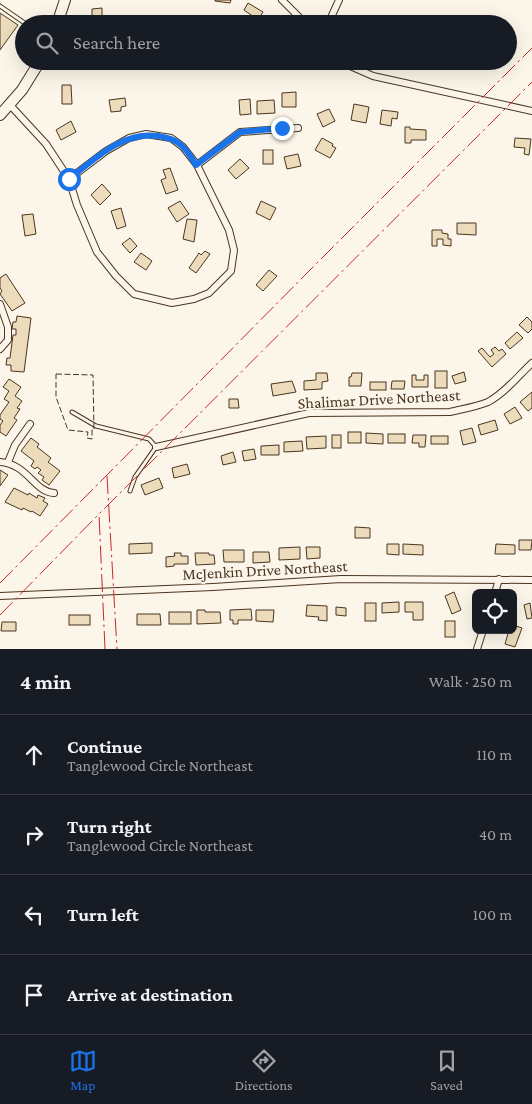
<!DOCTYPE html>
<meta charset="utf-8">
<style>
:root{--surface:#171b24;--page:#242831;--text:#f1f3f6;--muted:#9ea1a6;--line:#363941;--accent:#1a73e8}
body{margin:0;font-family:"Crimson Pro",serif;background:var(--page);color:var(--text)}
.controls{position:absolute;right:15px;bottom:15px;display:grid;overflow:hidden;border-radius:8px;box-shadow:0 5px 20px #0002}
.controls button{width:45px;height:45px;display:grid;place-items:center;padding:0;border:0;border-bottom:1px solid var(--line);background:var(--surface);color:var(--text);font:25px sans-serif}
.stop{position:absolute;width:15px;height:15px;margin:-11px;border:4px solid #1a73e8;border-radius:50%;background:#fff}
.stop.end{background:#1a73e8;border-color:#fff;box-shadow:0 1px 5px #0008}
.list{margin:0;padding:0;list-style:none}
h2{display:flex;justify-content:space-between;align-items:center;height:65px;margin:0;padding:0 20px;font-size:21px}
h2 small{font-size:16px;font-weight:400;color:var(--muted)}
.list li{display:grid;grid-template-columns:32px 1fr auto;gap:15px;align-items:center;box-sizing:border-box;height:80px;padding:0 20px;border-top:1px solid var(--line)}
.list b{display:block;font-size:19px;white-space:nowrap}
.list p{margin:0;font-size:16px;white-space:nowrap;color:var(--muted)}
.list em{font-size:16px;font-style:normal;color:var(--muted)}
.icon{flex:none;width:28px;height:28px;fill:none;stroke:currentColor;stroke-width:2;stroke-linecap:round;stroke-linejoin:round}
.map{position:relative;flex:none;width:532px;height:649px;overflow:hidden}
.search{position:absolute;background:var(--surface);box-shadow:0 5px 20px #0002;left:15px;right:15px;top:15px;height:55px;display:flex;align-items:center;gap:12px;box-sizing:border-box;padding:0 18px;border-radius:28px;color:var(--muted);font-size:19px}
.sheet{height:385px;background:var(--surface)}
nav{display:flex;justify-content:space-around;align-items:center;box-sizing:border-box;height:70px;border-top:1px solid var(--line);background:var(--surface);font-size:14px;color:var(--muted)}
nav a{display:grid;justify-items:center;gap:2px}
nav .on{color:var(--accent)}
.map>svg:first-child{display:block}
.building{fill:#ecdcbc;stroke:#4a3520}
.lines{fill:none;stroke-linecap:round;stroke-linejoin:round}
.service-casing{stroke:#4a3520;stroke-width:5}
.minor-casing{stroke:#4a3520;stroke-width:8}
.primary-casing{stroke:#4a3520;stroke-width:12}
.service{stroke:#fbf6e9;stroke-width:3}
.minor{stroke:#fbf6e9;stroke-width:6}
.primary{stroke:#fbf6e9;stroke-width:10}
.fence{stroke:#4a3520;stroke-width:1;stroke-dasharray:6 2.5;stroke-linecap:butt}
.power{stroke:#c62828;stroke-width:1;stroke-dasharray:18 4 2.5 4;stroke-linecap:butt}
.route{stroke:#1a73e8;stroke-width:6}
.labels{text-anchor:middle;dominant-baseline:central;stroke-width:4;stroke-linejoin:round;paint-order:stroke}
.street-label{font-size:16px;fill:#4a3520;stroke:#fbf6e9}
</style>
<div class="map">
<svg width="532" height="649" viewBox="0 0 532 649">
<rect width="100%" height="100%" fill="#fbf6e9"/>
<!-- building -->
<g class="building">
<polygon points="215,0 231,0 230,3 215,1"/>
<polygon points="248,3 263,12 257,22 253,19 254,17 244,10"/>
<polygon points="102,8 102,21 92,22 92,9"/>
<polygon points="0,13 18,25 0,50"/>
<polygon points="457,61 474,61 472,69 456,64"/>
<polygon points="62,85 71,85 72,104 62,104"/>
<polygon points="296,92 296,107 282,107 282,93"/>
<polygon points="125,98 126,106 121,107 121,111 111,112 109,100"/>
<polygon points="250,99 251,114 240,115 239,100"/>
<polygon points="274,100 275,113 257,114 257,101"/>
<polygon points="354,104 369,107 366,123 351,120"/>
<polygon points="329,109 335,121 323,127 317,114"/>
<polygon points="382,110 398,112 397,119 392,118 391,126 380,124"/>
<polygon points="71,121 76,132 61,140 56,130"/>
<polygon points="405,127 410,127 410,129 426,130 426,140 411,140 411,143 405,143"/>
<polygon points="322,138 333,144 332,146 336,148 330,158 315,150"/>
<polygon points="515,138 531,139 529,155 524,154 525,148 514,147"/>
<rect x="263" y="150" width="10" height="14"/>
<polygon points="298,154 301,166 287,169 284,157"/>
<polygon points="240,159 249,168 236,179 228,170"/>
<polygon points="170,168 178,190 166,194 161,180 166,178 163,170"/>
<polygon points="102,184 111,194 100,205 91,195"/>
<polygon points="180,201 189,214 177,222 168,208"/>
<polygon points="261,201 276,208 270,220 256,213"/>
<polygon points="121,208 126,226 117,229 111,211"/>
<polygon points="33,214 36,234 25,236 22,215"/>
<polygon points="187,219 197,220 194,242 183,239"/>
<polygon points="457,223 476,223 476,235 457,234"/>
<polygon points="432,230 442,230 442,233 448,234 448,239 451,239 451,246 443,245 443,239 437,239 437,246 432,246"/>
<polygon points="130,238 137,246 130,253 122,244"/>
<polygon points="205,251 210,254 196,273 189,268 199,253 201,255"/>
<polygon points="141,253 152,261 146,270 134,262"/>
<polygon points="269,270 277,276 263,291 256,285"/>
<polygon points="6,274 25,303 12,311 0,294 2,291 0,288 0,278"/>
<polygon points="17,316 31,318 24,372 11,371 11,365 6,365 7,358 10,358 13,335 16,335 16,329 12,329 13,322 16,322"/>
<polygon points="527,317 532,322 532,329 528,333 519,325"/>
<polygon points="517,332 523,338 510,349 505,343"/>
<polygon points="495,347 499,351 502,349 506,354 492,367 478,351 482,348 490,357 494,354 491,350"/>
<rect x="435" y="371" width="12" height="17"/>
<polygon points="464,372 466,381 455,384 452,376"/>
<polygon points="316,373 327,373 328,381 322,382 322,389 304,390 304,381 316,380"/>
<polygon points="352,373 362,373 361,386 349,386 349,377 351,377"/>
<polygon points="412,375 416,375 416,380 424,380 424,375 428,375 428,387 412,387"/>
<polygon points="9,379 21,387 15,396 22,401 17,408 20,409 14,418 17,420 6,436 0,432 0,425 3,421 0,419 0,415 9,402 4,399 9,391 3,387"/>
<polygon points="292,381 296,392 273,396 271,384"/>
<polygon points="392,381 405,381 404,389 391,389"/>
<rect x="370" y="382" width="16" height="8"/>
<polygon points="532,392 532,408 528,411 520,402"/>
<polygon points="229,399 238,399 239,408 229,408"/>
<polygon points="515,407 522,418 510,424 504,414"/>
<polygon points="495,420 498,430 481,435 478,425"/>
<polygon points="472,428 476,442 463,445 460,431"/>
<rect x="348" y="432" width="13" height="11"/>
<polygon points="366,433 383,434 383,444 366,443"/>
<rect x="388" y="434" width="17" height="9"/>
<rect x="332" y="435" width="9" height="13"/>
<polygon points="413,435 426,435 425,447 419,447 419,443 412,443"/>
<polygon points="326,436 326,448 307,449 306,437"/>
<rect x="431" y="436" width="17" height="8"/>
<polygon points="31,438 39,444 37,447 51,458 48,462 60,471 49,485 42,480 44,477 38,473 41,470 37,467 35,469 31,466 34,461 21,451"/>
<polygon points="302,441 303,451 284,452 284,442"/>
<polygon points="279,445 279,455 261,455 261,446"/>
<polygon points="254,449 256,459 244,461 242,451"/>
<polygon points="233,452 236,462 223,465 221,456"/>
<polygon points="187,464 190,474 174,478 172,468"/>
<polygon points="0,470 8,475 0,486"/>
<polygon points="159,478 163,488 145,495 141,485"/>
<polygon points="14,488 28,495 29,493 37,498 38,495 45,498 43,501 48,504 40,516 32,511 31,512 23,508 22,510 5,502"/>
<polygon points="355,527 370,528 370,538 355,538"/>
<polygon points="519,540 532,540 531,550 519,550"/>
<polygon points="152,543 152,553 129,554 129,544"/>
<polygon points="387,544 399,544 399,555 387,554"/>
<polygon points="403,544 423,545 423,555 403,554"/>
<polygon points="496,544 515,545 515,554 495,554"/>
<polygon points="300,547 300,559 279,560 279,548"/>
<polygon points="306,547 320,547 320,558 307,559"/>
<polygon points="223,550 244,550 244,562 224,562"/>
<polygon points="253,552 269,552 270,562 253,563"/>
<polygon points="174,553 181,553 181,556 188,556 188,564 174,564 174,566 166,567 166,557 175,556"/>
<polygon points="195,553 209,553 209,555 214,555 215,564 196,565"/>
<polygon points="454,592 461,610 452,614 445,596"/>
<polygon points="399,602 399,612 382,613 382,603"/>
<polygon points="405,602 423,602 423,620 413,620 413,612 405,612"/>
<rect x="365" y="603" width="11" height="18"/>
<polygon points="530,603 532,618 527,619 524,605"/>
<polygon points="307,605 327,606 327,621 318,620 319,617 306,616"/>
<polygon points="336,607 346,608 346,616 336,615"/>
<polygon points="251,609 252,620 238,620 238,624 233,624 233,620 230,620 230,610"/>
<polygon points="197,610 205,610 205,612 220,612 221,623 197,624"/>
<polygon points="256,610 274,610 273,622 256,621"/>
<rect x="169" y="612" width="22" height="12"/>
<polygon points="137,614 160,614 161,625 137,625"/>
<rect x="69" y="615" width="21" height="10"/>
<rect x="445" y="621" width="10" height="16"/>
<polygon points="2,622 16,622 16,631 1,631"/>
<polygon points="513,625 522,628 515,647 505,644 509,630 513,630"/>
</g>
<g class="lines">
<defs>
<g id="service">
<polyline points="0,6 26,24"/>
<polyline points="72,412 96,426 149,439 156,447 135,477 130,491"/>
</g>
<g id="minor">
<polyline points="282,0 306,24"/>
<polyline points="328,24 339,0"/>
<polyline points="344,61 348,65 373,76 532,111"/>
<polyline points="10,105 46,144 69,179"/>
<polygon points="146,134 171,138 183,147 197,165 229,230 234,250 231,271 209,293 194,299 172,303 134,294 116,276 97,252 77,205 69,179 106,151 129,138"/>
<polyline points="197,165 240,132 298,128"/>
<polyline points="0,304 8,327 8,340 0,349"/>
<path d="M 156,447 L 309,413 L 450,412 C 462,409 476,407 488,402 C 505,393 518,376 532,363"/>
<path d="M 0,462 C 28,464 34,492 54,493"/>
<polyline points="8,462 15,445 30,424"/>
<polyline points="495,593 499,579"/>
<polyline points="0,596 213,587 341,579 532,580"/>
<polyline points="477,649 483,630"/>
</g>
<g id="primary">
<polyline points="57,24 65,0"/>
<polyline points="0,115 22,90 40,61"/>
</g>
</defs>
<!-- service casing -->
<use href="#service" class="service-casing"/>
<!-- minor casing -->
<use href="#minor" class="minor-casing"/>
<!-- primary casing -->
<use href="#primary" class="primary-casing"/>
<!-- service -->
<use href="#service" class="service"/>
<!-- minor -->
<use href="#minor" class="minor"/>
<!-- primary -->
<use href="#primary" class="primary"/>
<!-- fence -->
<polygon class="fence" points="56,374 93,375 94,430 92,430 92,439 87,438 88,432 68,430 56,397"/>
<!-- power -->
<g class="power">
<polyline points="107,476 117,649"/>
<polyline points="0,583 313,267 532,48"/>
<polyline points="0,615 99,514"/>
<polyline points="105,649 99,514 532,82"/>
</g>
</g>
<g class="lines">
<!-- route -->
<path class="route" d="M 69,179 C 95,159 122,131 158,136 C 167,138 175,139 182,146 C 188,151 192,159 196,165 L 240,132 L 282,128"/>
</g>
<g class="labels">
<!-- street labels -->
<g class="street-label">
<text transform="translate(379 399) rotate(-3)">Shalimar Drive Northeast</text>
<text transform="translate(265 570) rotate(-3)">McJenkin Drive Northeast</text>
</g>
</g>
</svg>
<div class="controls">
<button><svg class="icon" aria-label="locate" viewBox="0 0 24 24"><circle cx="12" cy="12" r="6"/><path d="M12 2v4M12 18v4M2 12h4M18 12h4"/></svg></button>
</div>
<div class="stop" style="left:69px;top:179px"></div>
<div class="stop end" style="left:282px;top:128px"></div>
<div class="search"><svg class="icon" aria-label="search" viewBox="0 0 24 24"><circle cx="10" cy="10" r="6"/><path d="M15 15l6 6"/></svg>Search here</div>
</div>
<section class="sheet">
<h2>4 min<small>Walk · 250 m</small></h2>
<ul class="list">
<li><svg class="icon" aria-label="ahead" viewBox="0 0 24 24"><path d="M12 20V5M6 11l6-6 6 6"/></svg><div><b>Continue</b><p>Tanglewood Circle Northeast</p></div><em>110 m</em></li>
<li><svg class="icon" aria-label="right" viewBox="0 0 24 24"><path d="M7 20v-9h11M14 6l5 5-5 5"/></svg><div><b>Turn right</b><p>Tanglewood Circle Northeast</p></div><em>40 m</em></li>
<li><svg class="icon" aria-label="left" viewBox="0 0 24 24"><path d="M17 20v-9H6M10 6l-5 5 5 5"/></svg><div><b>Turn left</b></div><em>100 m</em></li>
<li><svg class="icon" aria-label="arrive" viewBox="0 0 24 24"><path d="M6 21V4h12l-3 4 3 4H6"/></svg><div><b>Arrive at destination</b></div></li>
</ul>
</section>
<nav>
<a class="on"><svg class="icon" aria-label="map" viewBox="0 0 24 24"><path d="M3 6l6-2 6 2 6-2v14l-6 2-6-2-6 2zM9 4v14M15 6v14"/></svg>Map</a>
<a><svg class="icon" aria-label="directions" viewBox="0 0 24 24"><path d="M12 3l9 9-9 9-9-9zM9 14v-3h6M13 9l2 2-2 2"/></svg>Directions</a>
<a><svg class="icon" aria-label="saved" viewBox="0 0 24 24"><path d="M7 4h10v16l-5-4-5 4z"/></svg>Saved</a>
</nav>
